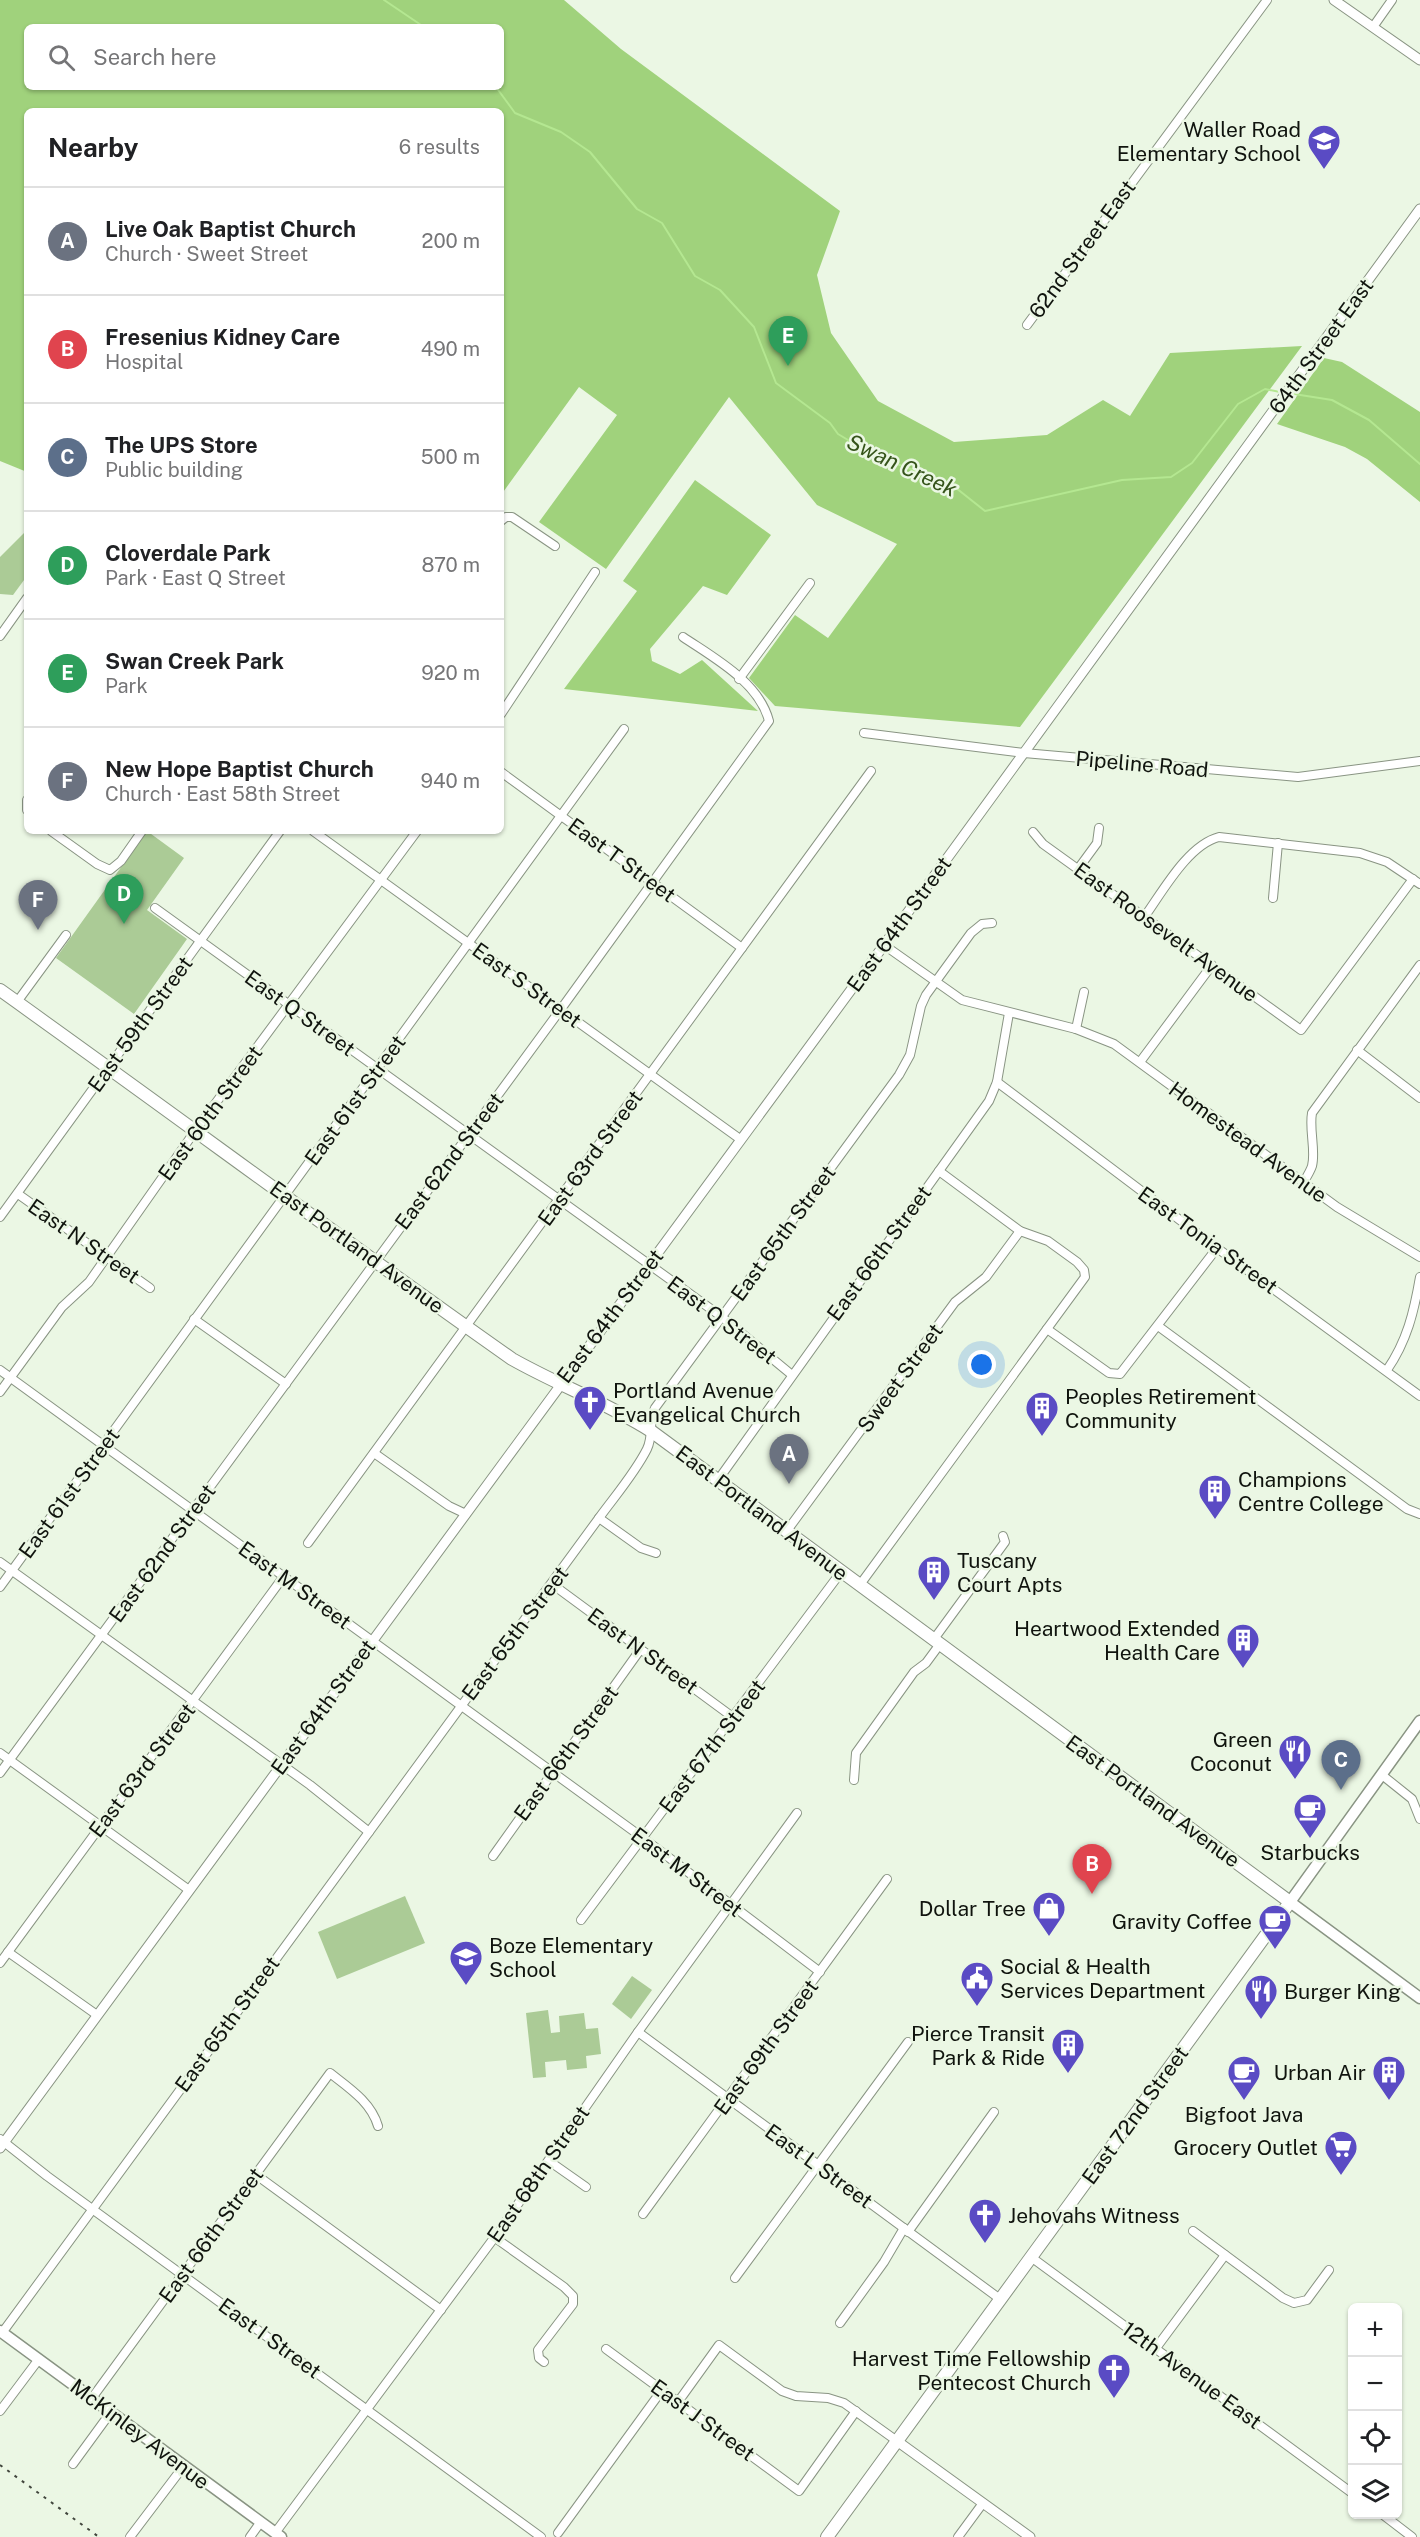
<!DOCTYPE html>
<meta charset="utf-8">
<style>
:root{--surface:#fff;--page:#f2f2f2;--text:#202124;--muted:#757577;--line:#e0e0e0;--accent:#b45309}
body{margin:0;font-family:"Public Sans",sans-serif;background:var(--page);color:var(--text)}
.controls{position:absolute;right:18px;bottom:18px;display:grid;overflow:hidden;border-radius:9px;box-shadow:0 2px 4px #0004}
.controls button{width:54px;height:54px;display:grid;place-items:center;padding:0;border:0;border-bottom:2px solid var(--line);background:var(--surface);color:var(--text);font:30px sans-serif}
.you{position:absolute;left:982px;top:1365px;width:21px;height:21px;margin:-15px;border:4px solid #fff;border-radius:50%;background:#1a73e8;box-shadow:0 0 0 9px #1a73e833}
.badge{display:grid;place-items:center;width:39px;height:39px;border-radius:50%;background:var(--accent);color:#fff;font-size:20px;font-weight:700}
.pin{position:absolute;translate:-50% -50px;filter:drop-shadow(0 2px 3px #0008)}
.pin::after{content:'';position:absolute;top:32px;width:21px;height:18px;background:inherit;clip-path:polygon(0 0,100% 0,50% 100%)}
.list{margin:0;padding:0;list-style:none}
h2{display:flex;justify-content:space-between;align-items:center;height:78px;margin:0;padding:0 24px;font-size:26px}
h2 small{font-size:20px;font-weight:400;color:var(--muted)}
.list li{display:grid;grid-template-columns:39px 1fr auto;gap:18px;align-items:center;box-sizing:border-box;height:108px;padding:0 24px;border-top:2px solid var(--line)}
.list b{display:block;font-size:22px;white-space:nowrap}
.list p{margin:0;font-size:20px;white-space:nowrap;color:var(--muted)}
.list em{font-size:20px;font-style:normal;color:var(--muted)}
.icon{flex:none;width:33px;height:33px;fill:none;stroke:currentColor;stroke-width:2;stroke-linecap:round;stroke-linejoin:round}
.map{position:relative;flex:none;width:1420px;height:2537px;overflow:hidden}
.search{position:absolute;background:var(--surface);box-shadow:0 2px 4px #0004;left:24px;top:24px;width:480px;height:66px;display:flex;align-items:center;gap:15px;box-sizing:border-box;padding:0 21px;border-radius:9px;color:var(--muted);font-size:22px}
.panel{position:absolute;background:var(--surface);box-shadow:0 2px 4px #0004;left:24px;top:108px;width:480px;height:726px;border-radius:9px}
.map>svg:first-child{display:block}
.green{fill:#abcb96}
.forest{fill:#a0d27c;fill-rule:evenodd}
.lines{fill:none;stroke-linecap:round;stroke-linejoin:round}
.stream{stroke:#b4e791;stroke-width:2}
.minor-casing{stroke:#899483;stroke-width:10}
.tertiary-casing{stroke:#899483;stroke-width:11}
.secondary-casing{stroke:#899483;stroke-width:13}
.primary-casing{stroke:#899483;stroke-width:14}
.minor{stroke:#fff;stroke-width:8}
.tertiary{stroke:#fff;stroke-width:9}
.secondary{stroke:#fff;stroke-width:10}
.primary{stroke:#fff;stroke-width:12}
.rail{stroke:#41463d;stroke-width:2;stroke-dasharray:3 6;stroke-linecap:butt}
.labels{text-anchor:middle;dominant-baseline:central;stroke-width:5;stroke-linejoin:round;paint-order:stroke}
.poi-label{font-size:21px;fill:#10140e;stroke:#ebf7e4;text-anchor:end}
.street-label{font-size:21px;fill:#10140e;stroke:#ebf7e4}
.water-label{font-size:22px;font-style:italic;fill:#35541a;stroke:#ebf7e4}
</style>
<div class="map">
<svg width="1420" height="2537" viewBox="0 0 1420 2537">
<rect width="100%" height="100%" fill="#ebf7e4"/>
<!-- green -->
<g class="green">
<polygon points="27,530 27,576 13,595 0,594 0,557"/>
<polygon points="147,831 184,858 147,910 187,939 134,1014 56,958"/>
<polygon points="405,1896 425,1943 337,1979 318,1932"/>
<polygon points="632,1976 652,1990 631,2019 612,2004"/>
<polygon points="548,2010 551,2033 560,2032 559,2016 584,2013 586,2029 598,2028 601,2054 586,2056 587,2068 567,2070 566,2060 545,2062 546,2077 533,2078 526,2013"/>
</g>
<!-- forest -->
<g class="forest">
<path d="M 0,0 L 564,0 L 621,49 L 840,211 L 817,275 L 831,333 L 878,401 L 954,442 L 1047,435 L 1103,400 L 1130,416 L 1170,353 L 1302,346 L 1020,727 L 775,706 L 749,678 L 795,615 L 828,638 L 897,544 L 817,505 L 729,397 L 606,569 L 539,522 L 617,415 L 579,387 L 501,495 L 501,111 L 27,111 L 27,472 L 0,461 ZM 27,27 L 501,27 L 501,87 L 27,87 Z"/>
<polygon points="1324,358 1342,362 1420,412 1420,502 1367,459 1345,447 1277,424"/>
<polygon points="695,480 771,535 727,595 703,586 650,649 652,661 680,674 702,660 758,711 564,689 637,591 623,581"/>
</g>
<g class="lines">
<!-- stream -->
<g class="stream">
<polyline points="384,0 424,27"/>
<polyline points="496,87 515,113 561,132 590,152 637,209 662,223 695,276 720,290 754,327 776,383 830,423 838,434 873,455 951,484 985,511 1122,480 1171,477 1192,463 1238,404 1265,389 1280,392"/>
<polyline points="1294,394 1332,400 1369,420 1420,464"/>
</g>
<defs>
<g id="minor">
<polyline points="1373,27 1392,0"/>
<polyline points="1027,325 1267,0"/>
<polyline points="501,521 506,517 512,517 555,546"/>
<polyline points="0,636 27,598"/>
<polyline points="739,679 810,583"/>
<polyline points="501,714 595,572"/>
<polyline points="864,733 1024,753 1298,777 1420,761"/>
<polyline points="501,772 742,948"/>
<polyline points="27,800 27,810"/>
<polyline points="51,831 97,864 110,870 121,861 142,831"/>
<polyline points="313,831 740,1139"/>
<polyline points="1033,832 1043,844 1301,1030 1413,879"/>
<polyline points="1078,869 1097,843 1099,828"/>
<polyline points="1273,898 1278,843"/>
<polyline points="155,908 722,1317 792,1375"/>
<path d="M 1145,916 C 1163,891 1188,845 1219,837 L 1360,853 L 1387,862 L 1420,884"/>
<polyline points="884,945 962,1000 1076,1029 1114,1044 1337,1207 1420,1257"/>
<polyline points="17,1002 66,935"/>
<polyline points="1076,1029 1084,992"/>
<polyline points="1357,1050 1420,1098"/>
<polyline points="1140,1062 1212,965"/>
<polyline points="997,1082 1217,1248 1420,1396"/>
<path d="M 1303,1183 C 1306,1178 1310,1172 1312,1166 C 1316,1151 1309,1130 1312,1113 L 1420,965"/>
<polyline points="18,1194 150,1288"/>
<polyline points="0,1217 280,831"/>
<polyline points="194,1319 286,1384"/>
<polyline points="1158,1326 1407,1509 1420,1514"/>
<polyline points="1047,1329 1109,1373 1120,1374 1217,1248"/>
<polyline points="0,1370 643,1838 820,1972"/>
<path d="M 1387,1370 C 1407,1341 1414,1312 1420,1277"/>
<polyline points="0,1392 62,1307 89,1282 195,1131 417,831"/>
<polyline points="374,1453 449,1506 466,1514"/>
<polyline points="718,1480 989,1101 997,1082 1009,1013"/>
<polyline points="599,1518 641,1548 656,1553"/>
<polyline points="786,1532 955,1302 986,1277 1020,1231"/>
<polyline points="308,1543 871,771"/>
<polyline points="0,1562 310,1785 369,1832"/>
<polyline points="552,1584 734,1718"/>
<polyline points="859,1586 1085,1277 1084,1270 1077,1262 1048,1241 1020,1231 939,1171"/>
<polyline points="0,1587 624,729"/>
<polyline points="934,1639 1005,1542 1003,1536"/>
<polyline points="0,1753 189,1890"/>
<path d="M 0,1773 L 561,1009 L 769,721 C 759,682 714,658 683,637"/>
<polyline points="1382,1775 1412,1799 1420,1819"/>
<polyline points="854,1780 856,1753 914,1672 926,1663 940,1644"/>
<polyline points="493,1856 640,1650"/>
<polyline points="581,1920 841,1572"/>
<polyline points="8,1952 97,2015"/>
<polyline points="0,1963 284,1576"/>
<polyline points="638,2032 1000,2299"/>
<polyline points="0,2139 47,2176 541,2537"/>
<polyline points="549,2161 586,2187"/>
<polyline points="255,2174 441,2310"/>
<polyline points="643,2214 887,1879"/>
<polyline points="1193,2231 1283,2298 1294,2303 1307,2300 1329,2270"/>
<polyline points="908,2232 994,2112"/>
<polyline points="494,2237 564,2287 573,2296 573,2304 538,2350 539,2358 544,2362"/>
<polyline points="1031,2257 1352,2493"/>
<polyline points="735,2278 908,2042"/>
<polyline points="840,2323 884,2262 904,2228"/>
<path d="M 2,2333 L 599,1518 C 615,1496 635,1473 647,1449 C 654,1435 648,1421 655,1408 L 899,1075 L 910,1055 L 921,1006 L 926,995 L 971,933 L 982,924 L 992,923"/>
<polyline points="1156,2348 1225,2255"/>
<polyline points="606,2349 799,2491 856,2411"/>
<path d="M 92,2398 L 330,2073 C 349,2088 371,2102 378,2126"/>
<polyline points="678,2402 719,2345 782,2391 796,2396 828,2398 844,2403 897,2441"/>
<polyline points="0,2411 39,2359"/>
<polyline points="73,2464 111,2412"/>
<polyline points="1382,2514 1412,2537"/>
<polyline points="275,2533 497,2234 638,2032 797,1813"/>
<polyline points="558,2533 662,2390"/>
<polyline points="130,2537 183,2467"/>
<polyline points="250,2537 260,2523"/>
<polyline points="958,2537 983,2503"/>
</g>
<g id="tertiary">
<polyline points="1334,0 1420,60"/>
<polyline points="0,2148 884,945 1420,209"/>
<polyline points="897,2441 1030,2537"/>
</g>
<g id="secondary">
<polyline points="1420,1721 1290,1902 1420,1998"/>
<polyline points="0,2331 281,2537"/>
</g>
<path id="primary" d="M 0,990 C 171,1112 340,1238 512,1359 C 558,1385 607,1403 651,1431 L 1290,1902 L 827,2537"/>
</defs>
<!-- minor casing -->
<use href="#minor" class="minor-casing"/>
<!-- tertiary casing -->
<use href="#tertiary" class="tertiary-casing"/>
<!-- secondary casing -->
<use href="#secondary" class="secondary-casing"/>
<!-- primary casing -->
<use href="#primary" class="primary-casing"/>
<!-- minor -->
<use href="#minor" class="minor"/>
<!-- tertiary -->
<use href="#tertiary" class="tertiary"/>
<!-- secondary -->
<use href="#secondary" class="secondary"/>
<!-- primary -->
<use href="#primary" class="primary"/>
<!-- rail -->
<polyline class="rail" points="0,2465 99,2537"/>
</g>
<!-- icons -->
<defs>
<symbol id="school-pin" viewBox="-11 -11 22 30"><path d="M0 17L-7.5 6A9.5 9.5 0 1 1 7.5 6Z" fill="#5a4bc4" stroke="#ebf7e4"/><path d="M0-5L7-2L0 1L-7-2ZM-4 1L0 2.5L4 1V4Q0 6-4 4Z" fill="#fff"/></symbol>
<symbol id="church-pin" viewBox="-11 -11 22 30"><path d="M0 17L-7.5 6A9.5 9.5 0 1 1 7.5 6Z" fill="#5a4bc4" stroke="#ebf7e4"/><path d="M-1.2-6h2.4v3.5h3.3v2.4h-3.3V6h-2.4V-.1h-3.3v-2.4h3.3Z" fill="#fff"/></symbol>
<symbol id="building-pin" viewBox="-11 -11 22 30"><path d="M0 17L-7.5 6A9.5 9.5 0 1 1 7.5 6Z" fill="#5a4bc4" stroke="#ebf7e4"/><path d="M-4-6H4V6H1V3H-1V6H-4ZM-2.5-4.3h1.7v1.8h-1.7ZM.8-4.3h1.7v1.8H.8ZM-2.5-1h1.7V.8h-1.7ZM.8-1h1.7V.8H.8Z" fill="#fff"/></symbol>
<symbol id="restaurant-pin" viewBox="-11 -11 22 30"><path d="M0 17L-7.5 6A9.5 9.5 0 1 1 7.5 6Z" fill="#5a4bc4" stroke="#ebf7e4"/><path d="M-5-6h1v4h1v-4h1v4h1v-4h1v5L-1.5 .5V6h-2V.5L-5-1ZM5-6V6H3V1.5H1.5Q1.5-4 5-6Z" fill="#fff"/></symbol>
<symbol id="cafe-pin" viewBox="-11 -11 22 30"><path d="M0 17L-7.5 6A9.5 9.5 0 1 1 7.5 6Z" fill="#5a4bc4" stroke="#ebf7e4"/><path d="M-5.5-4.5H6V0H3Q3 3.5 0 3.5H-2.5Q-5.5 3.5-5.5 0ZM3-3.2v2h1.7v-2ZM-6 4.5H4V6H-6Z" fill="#fff"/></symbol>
<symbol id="shop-pin" viewBox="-11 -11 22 30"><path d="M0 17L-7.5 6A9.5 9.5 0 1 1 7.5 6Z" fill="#5a4bc4" stroke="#ebf7e4"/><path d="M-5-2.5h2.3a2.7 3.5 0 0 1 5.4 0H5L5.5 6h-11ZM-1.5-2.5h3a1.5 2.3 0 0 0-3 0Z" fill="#fff"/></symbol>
<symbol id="civic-pin" viewBox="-11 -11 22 30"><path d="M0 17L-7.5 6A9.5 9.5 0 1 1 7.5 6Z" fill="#5a4bc4" stroke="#ebf7e4"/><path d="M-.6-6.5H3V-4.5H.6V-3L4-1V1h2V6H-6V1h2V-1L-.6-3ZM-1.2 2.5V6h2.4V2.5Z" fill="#fff"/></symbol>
<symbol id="supermarket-pin" viewBox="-11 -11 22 30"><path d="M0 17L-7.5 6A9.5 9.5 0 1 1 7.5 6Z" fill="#5a4bc4" stroke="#ebf7e4"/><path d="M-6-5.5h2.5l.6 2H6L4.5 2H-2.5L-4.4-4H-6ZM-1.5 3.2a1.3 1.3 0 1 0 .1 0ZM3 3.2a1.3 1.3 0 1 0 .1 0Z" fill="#fff"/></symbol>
</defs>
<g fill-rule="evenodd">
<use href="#school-pin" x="1305" y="122" width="38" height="52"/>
<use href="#church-pin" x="571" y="1383" width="38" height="52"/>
<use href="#building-pin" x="1023" y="1389" width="38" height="52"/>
<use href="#building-pin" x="1196" y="1472" width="38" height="52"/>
<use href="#building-pin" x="915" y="1553" width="38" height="52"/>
<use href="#building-pin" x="1224" y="1621" width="38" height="52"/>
<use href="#restaurant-pin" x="1276" y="1732" width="38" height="52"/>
<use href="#cafe-pin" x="1291" y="1791" width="38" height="52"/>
<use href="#shop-pin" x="1030" y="1889" width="38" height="52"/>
<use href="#cafe-pin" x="1256" y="1902" width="38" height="52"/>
<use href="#school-pin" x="447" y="1938" width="38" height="52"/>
<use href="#civic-pin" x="958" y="1959" width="38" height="52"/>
<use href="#restaurant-pin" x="1242" y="1972" width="38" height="52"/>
<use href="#building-pin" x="1049" y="2026" width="38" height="52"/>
<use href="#cafe-pin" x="1225" y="2053" width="38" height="52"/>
<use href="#building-pin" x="1370" y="2053" width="38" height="52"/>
<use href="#supermarket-pin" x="1322" y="2128" width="38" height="52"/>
<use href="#church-pin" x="966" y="2196" width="38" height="52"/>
<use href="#church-pin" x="1095" y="2351" width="38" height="52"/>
</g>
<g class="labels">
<!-- poi labels -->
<g class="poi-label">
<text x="1301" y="129">Waller Road<tspan x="1301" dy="24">Elementary School</tspan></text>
<text x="613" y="1390" text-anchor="start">Portland Avenue<tspan x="613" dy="24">Evangelical Church</tspan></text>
<text x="1065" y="1396" text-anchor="start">Peoples Retirement<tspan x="1065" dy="24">Community</tspan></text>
<text x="1238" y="1479" text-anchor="start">Champions<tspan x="1238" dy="24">Centre College</tspan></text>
<text x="957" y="1560" text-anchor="start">Tuscany<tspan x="957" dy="24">Court Apts</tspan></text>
<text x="1220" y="1628">Heartwood Extended<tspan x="1220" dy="24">Health Care</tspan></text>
<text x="1272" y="1739">Green<tspan x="1272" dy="24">Coconut</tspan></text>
<text x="1310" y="1852" text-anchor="middle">Starbucks</text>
<text x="1026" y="1908">Dollar Tree</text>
<text x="1252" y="1921">Gravity Coffee</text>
<text x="489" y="1945" text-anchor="start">Boze Elementary<tspan x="489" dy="24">School</tspan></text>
<text x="1000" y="1966" text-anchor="start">Social &amp; Health<tspan x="1000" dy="24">Services Department</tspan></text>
<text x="1284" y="1991" text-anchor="start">Burger King</text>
<text x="1045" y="2033">Pierce Transit<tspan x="1045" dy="24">Park &amp; Ride</tspan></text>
<text x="1366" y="2072">Urban Air</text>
<text x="1244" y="2114" text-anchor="middle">Bigfoot Java</text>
<text x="1318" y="2147">Grocery Outlet</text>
<text x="1008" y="2215" text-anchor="start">Jehovahs Witness</text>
<text x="1091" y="2358">Harvest Time Fellowship<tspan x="1091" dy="24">Pentecost Church</tspan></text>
</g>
<!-- street labels -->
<g class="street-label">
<text transform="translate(1082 249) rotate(-54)">62nd Street East</text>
<text transform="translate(1321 346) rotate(-54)">64th Street East</text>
<text transform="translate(1142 764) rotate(5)">Pipeline Road</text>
<text transform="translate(622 860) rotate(36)">East T Street</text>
<text transform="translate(899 924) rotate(-54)">East 64th Street</text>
<text transform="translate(1166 932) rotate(36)">East Roosevelt Avenue</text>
<text transform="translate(527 985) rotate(36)">East S Street</text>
<text transform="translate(300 1013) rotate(36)">East Q Street</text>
<text transform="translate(140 1024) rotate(-54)">East 59th Street</text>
<text transform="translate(355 1100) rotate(-54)">East 61st Street</text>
<text transform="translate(210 1113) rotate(-54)">East 60th Street</text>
<text transform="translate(1248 1142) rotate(36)">Homestead Avenue</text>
<text transform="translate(590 1158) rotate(-54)">East 63rd Street</text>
<text transform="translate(449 1161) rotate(-53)">East 62nd Street</text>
<text transform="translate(783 1233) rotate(-54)">East 65th Street</text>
<text transform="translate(1208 1240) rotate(36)">East Tonia Street</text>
<text transform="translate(84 1241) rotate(35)">East N Street</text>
<text transform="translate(357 1247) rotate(36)">East Portland Avenue</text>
<text transform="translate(879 1253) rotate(-54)">East 66th Street</text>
<text transform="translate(610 1316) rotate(-53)">East 64th Street</text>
<text transform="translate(722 1320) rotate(37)">East Q Street</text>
<text transform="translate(900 1378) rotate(-54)">Sweet Street</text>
<text transform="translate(69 1493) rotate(-54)">East 61st Street</text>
<text transform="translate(762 1513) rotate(37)">East Portland Avenue</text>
<text transform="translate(162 1553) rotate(-54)">East 62nd Street</text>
<text transform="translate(295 1585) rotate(36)">East M Street</text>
<text transform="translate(515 1633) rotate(-53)">East 65th Street</text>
<text transform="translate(643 1651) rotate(36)">East N Street</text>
<text transform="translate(323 1707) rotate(-54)">East 64th Street</text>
<text transform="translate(712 1746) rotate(-53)">East 67th Street</text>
<text transform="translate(566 1753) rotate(-54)">East 66th Street</text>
<text transform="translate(142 1770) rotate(-53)">East 63rd Street</text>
<text transform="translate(1153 1801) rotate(36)">East Portland Avenue</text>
<text transform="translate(687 1872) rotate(37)">East M Street</text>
<text transform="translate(227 2024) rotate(-54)">East 65th Street</text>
<text transform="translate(766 2047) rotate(-54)">East 69th Street</text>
<text transform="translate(1135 2115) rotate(-54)">East 72nd Street</text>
<text transform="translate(819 2166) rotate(36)">East L Street</text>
<text transform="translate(538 2174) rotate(-55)">East 68th Street</text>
<text transform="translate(211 2235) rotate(-54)">East 66th Street</text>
<text transform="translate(270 2338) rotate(36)">East I Street</text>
<text transform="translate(1192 2375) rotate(36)">12th Avenue East</text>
<text transform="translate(703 2420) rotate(36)">East J Street</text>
<text transform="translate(140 2434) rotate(37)">McKinley Avenue</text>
</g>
<!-- water labels -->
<g class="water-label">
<text transform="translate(902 465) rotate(25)">Swan Creek</text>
</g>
</g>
</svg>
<div class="controls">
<button>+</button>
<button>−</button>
<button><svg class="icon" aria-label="locate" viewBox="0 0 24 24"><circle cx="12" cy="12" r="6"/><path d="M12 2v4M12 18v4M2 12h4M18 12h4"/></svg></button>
<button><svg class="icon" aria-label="layers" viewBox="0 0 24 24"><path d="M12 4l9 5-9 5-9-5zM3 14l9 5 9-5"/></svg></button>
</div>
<div class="you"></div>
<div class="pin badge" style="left:789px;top:1484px;background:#6b7280">A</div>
<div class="pin badge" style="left:1092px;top:1894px;background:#e0444e">B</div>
<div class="pin badge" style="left:1341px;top:1790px;background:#5c6f8a">C</div>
<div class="pin badge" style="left:124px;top:924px;background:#2e9e5b">D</div>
<div class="pin badge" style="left:788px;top:366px;background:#2e9e5b">E</div>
<div class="pin badge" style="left:38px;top:930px;background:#6b7280">F</div>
<div class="search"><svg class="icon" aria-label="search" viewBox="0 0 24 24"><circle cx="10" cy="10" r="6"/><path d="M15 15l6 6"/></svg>Search here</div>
<section class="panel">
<h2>Nearby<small>6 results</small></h2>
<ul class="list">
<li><span class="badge" style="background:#6b7280">A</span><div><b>Live Oak Baptist Church</b><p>Church · Sweet Street</p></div><em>200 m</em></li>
<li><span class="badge" style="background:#e0444e">B</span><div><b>Fresenius Kidney Care</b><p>Hospital</p></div><em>490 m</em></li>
<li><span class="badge" style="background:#5c6f8a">C</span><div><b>The UPS Store</b><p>Public building</p></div><em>500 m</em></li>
<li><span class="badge" style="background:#2e9e5b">D</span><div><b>Cloverdale Park</b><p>Park · East Q Street</p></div><em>870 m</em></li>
<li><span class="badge" style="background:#2e9e5b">E</span><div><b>Swan Creek Park</b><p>Park</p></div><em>920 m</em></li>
<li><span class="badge" style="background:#6b7280">F</span><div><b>New Hope Baptist Church</b><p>Church · East 58th Street</p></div><em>940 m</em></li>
</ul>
</section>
</div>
